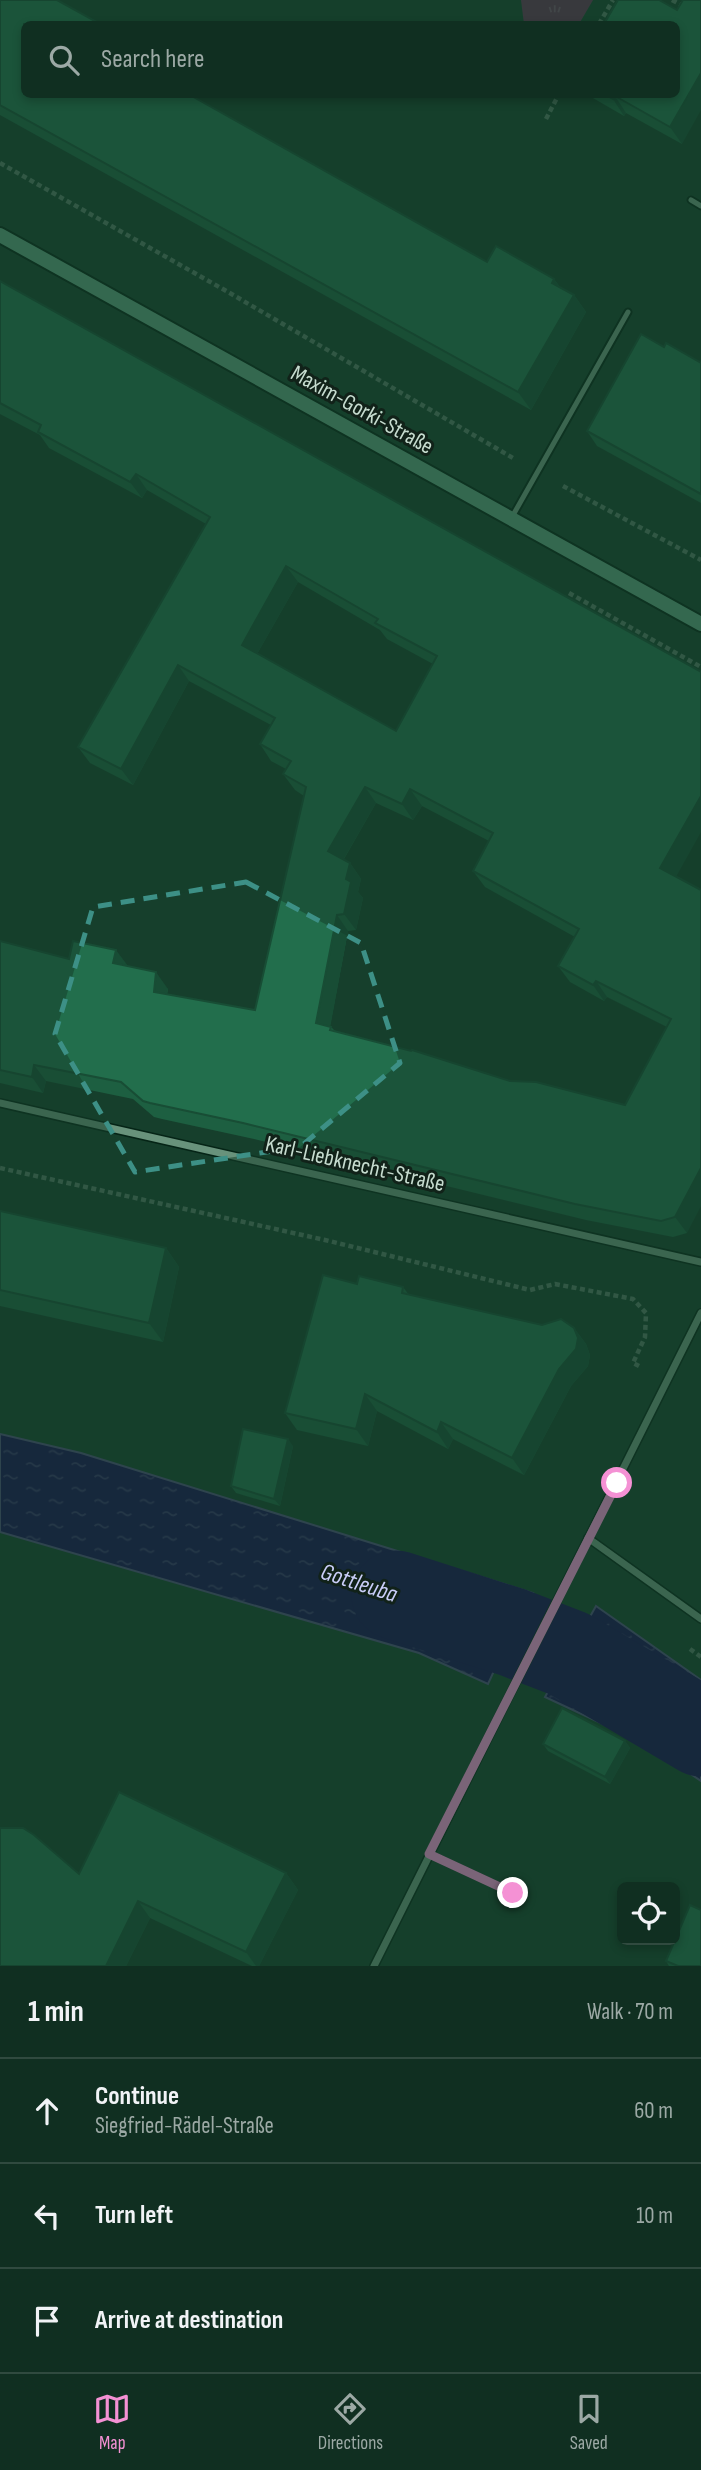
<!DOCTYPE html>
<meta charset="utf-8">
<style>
:root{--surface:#102f21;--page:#1e3b2e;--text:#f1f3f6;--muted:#9ca9a5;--line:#304a3f;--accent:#f491d4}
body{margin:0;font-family:"Sofia Sans Condensed",sans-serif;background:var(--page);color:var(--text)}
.controls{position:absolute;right:21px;bottom:21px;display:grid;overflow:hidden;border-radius:10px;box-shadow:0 4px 10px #0003}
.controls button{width:63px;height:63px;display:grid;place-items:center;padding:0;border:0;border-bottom:2px solid var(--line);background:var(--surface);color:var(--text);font:35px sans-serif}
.stop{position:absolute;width:21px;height:21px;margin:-16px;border:5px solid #f491d4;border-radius:50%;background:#fff}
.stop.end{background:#f491d4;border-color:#fff;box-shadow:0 2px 7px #0008}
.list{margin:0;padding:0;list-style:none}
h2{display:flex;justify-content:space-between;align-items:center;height:91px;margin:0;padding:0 28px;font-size:30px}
h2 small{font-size:23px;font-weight:400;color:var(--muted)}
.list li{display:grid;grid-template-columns:46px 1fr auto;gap:21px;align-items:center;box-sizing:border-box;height:105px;padding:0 28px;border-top:2px solid var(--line)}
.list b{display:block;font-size:26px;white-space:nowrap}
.list p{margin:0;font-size:23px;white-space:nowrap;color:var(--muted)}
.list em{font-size:23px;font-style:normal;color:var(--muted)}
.icon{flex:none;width:38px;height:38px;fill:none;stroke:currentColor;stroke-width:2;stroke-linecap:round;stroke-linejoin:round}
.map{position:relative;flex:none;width:701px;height:1966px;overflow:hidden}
.search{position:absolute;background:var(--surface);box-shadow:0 4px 10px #0003;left:21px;right:21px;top:21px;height:77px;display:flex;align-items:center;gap:18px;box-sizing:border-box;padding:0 24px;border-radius:10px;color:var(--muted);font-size:26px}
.sheet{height:406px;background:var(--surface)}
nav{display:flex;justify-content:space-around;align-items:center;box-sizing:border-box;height:98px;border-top:2px solid var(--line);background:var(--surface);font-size:19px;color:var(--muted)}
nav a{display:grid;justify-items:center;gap:4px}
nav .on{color:var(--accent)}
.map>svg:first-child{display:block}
.grass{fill:url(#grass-tufts)}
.water{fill:url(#water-ripples);stroke:#4c4a77;stroke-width:2}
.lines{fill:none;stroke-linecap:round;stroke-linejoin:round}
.river{stroke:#180c51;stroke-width:89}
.lane-casing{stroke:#052416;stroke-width:9}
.street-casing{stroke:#052416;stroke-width:10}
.secondary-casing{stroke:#052416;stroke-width:18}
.path{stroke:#527463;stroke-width:4.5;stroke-dasharray:5 3.5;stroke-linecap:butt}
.lane{stroke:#68927b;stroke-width:5}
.street{stroke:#68927b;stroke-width:7}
.secondary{stroke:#5a9a7b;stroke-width:14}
.wall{fill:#1d5f41;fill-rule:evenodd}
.shaded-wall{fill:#184d35}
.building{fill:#226e4c;stroke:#184d35;stroke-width:2;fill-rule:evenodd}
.route{stroke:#f491d4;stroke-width:9}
.marked{fill:none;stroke:#3d9086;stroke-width:5;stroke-dasharray:14 9;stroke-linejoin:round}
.labels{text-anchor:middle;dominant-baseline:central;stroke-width:6;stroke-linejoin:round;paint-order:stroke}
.street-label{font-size:23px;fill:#c6dccf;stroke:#112219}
.water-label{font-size:24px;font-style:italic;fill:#cacef8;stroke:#112219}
</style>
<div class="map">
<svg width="701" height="1966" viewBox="0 0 701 1966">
<defs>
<pattern id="grass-tufts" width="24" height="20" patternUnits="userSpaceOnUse" patternTransform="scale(1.75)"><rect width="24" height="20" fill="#623253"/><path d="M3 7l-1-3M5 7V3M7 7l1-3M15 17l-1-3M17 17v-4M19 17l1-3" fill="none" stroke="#774f6b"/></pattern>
<pattern id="water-ripples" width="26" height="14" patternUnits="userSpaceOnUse" patternTransform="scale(1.75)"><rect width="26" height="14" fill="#180c51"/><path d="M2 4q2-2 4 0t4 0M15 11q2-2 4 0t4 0" fill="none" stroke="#382f69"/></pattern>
</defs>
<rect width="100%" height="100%" fill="#163f2c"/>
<!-- grass -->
<polygon class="grass" points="521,0 593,0 579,24 524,24"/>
<!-- water -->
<g class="water">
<polygon points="0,1434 81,1453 533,1593 512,1632 488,1684 419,1653 0,1532"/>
<polygon points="596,1606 701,1680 701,1781 648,1745 545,1697"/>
</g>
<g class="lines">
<!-- river -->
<polyline class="river" points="396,1595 512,1632 569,1654 701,1732"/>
<defs>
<g id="lane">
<polyline points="691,200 701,206"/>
<polyline points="512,517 628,312"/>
<polyline points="429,1854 513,1893"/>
</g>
<g id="street">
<polyline points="0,1103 701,1262"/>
<polyline points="588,1538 701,1619"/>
<polyline points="374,1966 701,1313"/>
</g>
<polyline id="secondary" points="0,235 701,624"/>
</defs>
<!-- lane casing -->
<use href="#lane" class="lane-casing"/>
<!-- street casing -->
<use href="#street" class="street-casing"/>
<!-- secondary casing -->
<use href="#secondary" class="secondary-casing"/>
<!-- path -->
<g class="path">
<polyline points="672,0 683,6"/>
<polyline points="599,24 613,0"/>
<polyline points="546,119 559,94"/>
<polyline points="0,163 228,292 513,458"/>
<polyline points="563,486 701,560"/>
<polyline points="569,593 701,667"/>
<polyline points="0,1168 325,1240 530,1290 555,1284 633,1299 646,1313 645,1337 633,1363 641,1367"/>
<polyline points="690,1649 701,1657"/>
</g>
<!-- lane -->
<use href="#lane" class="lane"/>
<!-- street -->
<use href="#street" class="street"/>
<!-- secondary -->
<use href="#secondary" class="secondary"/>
</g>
<!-- wall -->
<g class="wall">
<polygon points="0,0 24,24 487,262 554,279 560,287 574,295 586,312 531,410 0,115"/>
<polygon points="677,10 682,144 626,113 624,116 586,94 676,94"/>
<path d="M 0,281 L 701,672 L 676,876 L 687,1233 L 673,1237 L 586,1220 L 254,1139 L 162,1119 L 154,1117 L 133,1099 L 46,1081 L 43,1093 L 0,1083 L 0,941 L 69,959 L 128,966 L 168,989 L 167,994 L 255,1010 L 304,796 L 295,790 L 283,774 L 286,769 L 271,761 L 260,744 L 271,725 L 189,681 L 133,785 L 90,763 L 78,747 L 206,524 L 147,490 L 142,498 L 49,448 L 40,435 L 0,414 ZM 298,582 L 380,630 L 387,639 L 433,664 L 396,731 L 257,654 ZM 376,803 L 413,820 L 422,806 L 489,841 L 473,871 L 485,887 L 575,937 L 558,966 L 570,982 L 604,1001 L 607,997 L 667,1027 L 625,1105 L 510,1081 L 335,1031 L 330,1026 L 348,931 L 356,930 L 363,898 L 358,892 L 361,879 L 350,863 L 344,859 Z"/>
<polygon points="664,347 701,363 701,503 597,446 587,431"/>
<polygon points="0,1211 166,1248 179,1267 163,1342 0,1306"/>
<polygon points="357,1284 403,1287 409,1295 542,1325 574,1328 586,1344 590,1355 588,1366 571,1386 524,1475 453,1439 448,1449 377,1411 368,1446 297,1430 285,1413"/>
<polygon points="293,1446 280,1506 236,1493 231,1486"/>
<polygon points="625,1741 630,1748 610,1784 548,1751 543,1744"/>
<polygon points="286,1873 298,1890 259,1966 252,1966 150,1918 126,1966 0,1966 79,1874"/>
<polygon points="666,1961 701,1966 669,1966"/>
</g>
<!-- shaded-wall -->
<g class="shaded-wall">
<polygon points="701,73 701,110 682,144 670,127"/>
<polygon points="615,96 626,113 624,116 613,99"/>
<polygon points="554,279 566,296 552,283"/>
<polygon points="574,295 586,312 531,410 518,392"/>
<polygon points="136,474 147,490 142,498 130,482"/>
<polygon points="286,566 298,582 253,661 242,645"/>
<polygon points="178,665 189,681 133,785 121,769"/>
<polygon points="365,787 376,803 339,867 328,851"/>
<polygon points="410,789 422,806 413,820 402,804"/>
<polygon points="701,796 701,832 672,884 660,868"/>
<polygon points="350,863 361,879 358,892 363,898 356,930 344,914 346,879"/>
<polygon points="337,915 348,931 328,1039 316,1023"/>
<polygon points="116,950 128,966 113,963"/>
<polygon points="156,972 168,989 165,1008 154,992"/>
<polygon points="596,981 607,997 604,1001 593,985"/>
<polygon points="34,1065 46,1081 43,1093 32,1077"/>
<polygon points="701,1168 701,1206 687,1233 675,1217"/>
<polygon points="166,1248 179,1267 163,1342 149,1323"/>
<polygon points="574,1328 586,1344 590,1355 588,1366 571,1386 524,1475 512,1458 559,1369"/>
<polygon points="365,1394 377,1411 368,1446 356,1429"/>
<polygon points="441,1422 453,1439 448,1449 437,1432"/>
<polygon points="288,1439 293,1446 280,1506 274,1499"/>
<polygon points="625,1741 630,1748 610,1784 605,1777"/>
<polygon points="286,1873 298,1890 259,1966 256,1966 246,1952"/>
<polygon points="138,1901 150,1918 126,1966 106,1966"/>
</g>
<!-- building -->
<g class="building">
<polygon points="0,0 57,0 95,21 93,24 24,24 24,94 188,94 487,262 496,246 554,279 552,283 574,295 518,392 0,105"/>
<polygon points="618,0 659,0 677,10 683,0 701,0 701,73 670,127 615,96 613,99 604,94 676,94 676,24 604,24"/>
<path d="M 0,281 L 701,672 L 701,796 L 660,868 L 701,890 L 701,1168 L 675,1217 L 661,1221 L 575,1204 L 243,1123 L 150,1103 L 143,1101 L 121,1082 L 34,1065 L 32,1077 L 0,1070 L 0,941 L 69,959 L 73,941 L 116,950 L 113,963 L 156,972 L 154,992 L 255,1010 L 306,787 L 283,774 L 291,761 L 260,744 L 275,718 L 178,665 L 121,769 L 78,747 L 210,517 L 136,474 L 130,482 L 38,432 L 41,425 L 0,403 ZM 286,566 L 378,619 L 375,623 L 437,656 L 396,731 L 242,645 ZM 365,787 L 402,804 L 410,789 L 493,833 L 473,871 L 579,929 L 558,966 L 593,985 L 596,981 L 671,1019 L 625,1105 L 536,1082 L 510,1081 L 412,1050 L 411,1051 L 330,1030 L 331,1027 L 316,1023 L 337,915 L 344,914 L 351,882 L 346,879 L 350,863 L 328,851 Z"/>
<polygon points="641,334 664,347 666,343 701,363 701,494 587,431"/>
<polygon points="0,1211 166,1248 149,1323 0,1290"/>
<polygon points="323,1275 357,1284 359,1276 403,1287 402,1293 542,1325 561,1319 574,1328 578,1338 576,1349 559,1369 512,1458 441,1422 437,1432 365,1394 356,1429 285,1413"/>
<polygon points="243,1429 288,1439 274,1499 231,1486"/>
<polygon points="562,1708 625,1741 605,1777 543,1744"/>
<polygon points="119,1792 286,1873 246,1952 138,1901 106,1966 0,1966 0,1828 23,1828 34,1835 79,1874"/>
<polygon points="690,1905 701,1910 701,1966 678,1966 666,1961"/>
</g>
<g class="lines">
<!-- route -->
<polyline class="route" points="513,1893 429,1854 617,1483"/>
</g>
<!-- marked area -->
<path d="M0 0H701V1966H0ZM 246,882 L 361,943 L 400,1063 L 300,1147 L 135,1172 L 55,1034 L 93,907 Z" fill="#163f2c" fill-opacity=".55" fill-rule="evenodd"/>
<path class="marked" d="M 246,882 L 361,943 L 400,1063 L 300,1147 L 135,1172 L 55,1034 L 93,907 Z"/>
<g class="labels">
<!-- street labels -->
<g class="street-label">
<text transform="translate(362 410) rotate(29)">Maxim-Gorki-Straße</text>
<text transform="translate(355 1164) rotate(13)">Karl-Liebknecht-Straße</text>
</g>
<!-- water labels -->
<g class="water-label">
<text transform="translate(359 1583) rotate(18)">Gottleuba</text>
</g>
</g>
</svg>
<div class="controls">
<button><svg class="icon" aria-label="locate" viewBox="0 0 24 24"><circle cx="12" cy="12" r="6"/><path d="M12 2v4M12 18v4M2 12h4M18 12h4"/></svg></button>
</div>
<div class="stop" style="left:617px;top:1483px"></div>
<div class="stop end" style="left:513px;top:1893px"></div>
<div class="search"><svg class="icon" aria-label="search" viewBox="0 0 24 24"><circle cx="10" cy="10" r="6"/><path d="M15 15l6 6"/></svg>Search here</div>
</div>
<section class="sheet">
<h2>1 min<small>Walk · 70 m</small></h2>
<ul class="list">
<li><svg class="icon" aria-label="ahead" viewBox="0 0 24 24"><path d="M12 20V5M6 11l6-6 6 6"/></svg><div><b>Continue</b><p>Siegfried-Rädel-Straße</p></div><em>60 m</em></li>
<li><svg class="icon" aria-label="left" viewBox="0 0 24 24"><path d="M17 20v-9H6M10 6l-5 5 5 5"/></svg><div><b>Turn left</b></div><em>10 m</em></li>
<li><svg class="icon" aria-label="arrive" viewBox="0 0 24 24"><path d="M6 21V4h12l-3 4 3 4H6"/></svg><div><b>Arrive at destination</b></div></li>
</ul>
</section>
<nav>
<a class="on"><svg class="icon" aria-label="map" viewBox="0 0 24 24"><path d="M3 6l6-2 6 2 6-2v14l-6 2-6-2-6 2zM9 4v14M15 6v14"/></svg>Map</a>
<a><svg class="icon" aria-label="directions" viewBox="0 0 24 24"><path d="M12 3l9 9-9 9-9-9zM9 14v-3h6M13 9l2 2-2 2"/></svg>Directions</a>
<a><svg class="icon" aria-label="saved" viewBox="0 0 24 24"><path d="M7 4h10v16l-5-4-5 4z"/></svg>Saved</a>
</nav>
